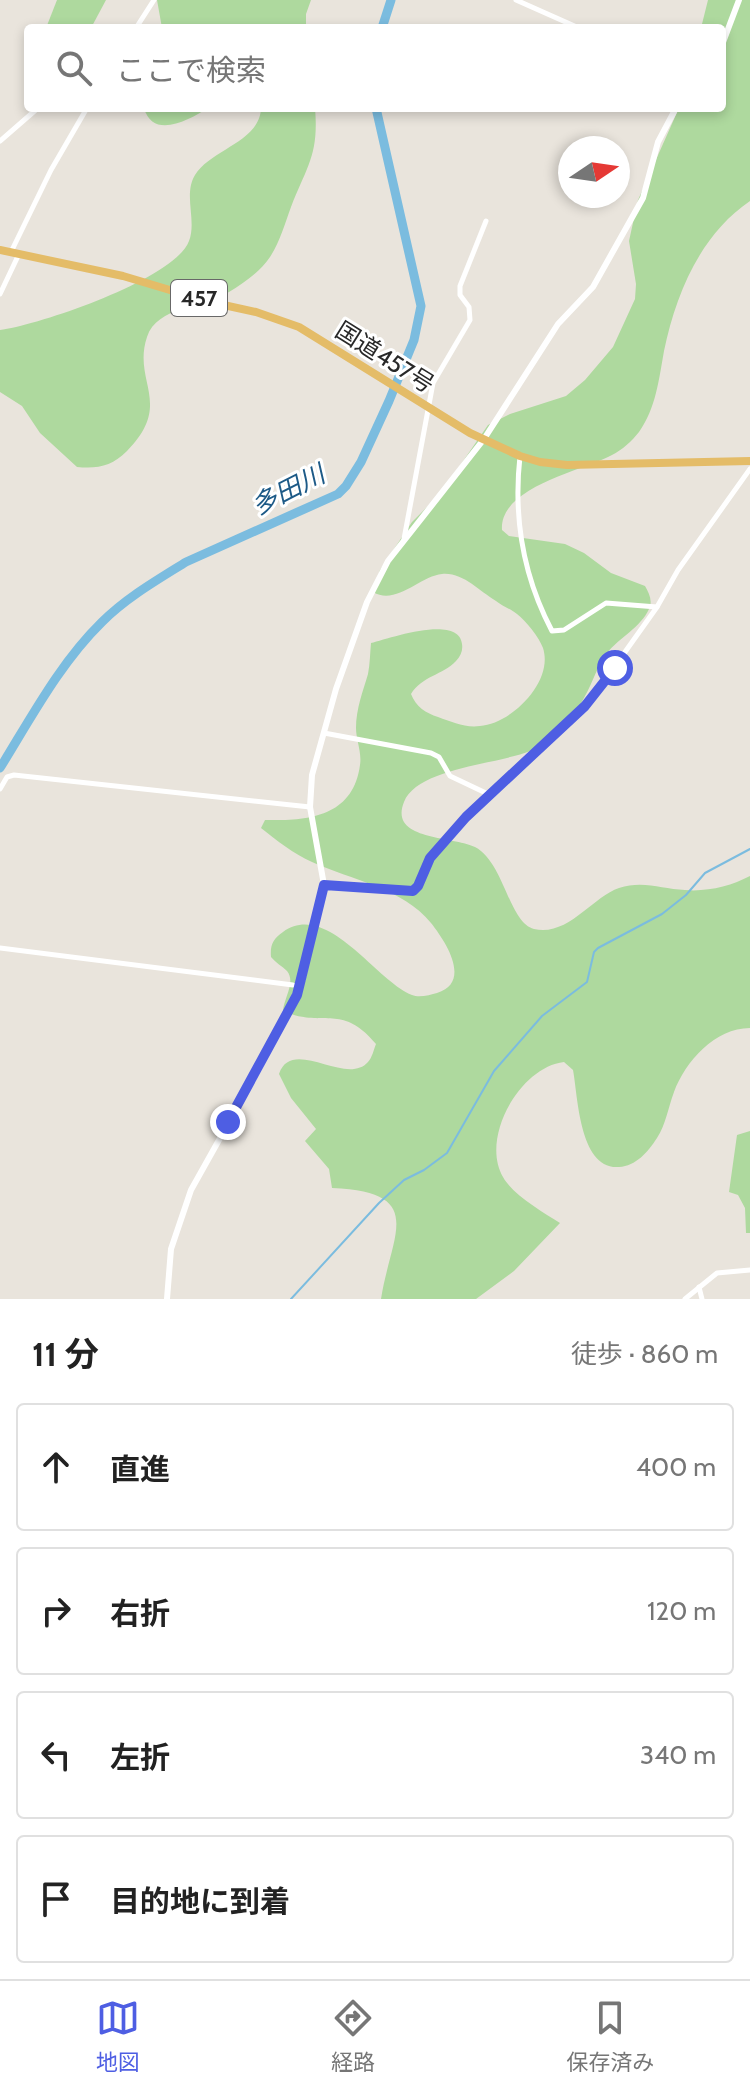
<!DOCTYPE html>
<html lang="ja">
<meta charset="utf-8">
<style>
:root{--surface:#fff;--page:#f2f2f2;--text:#222;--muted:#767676;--line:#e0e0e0;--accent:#4e5ee3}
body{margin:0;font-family:Cabin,"Noto Sans JP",sans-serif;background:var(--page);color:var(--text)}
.compass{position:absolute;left:558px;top:136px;width:72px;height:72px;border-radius:50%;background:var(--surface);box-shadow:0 4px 12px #0003;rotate:77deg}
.stop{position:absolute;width:24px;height:24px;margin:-18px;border:6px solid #4e5ee3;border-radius:50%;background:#fff}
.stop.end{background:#4e5ee3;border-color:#fff;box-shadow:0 2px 8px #0008}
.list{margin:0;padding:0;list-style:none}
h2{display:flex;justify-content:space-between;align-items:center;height:104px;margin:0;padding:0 32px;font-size:34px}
h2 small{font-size:26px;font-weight:400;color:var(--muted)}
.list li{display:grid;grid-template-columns:52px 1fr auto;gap:24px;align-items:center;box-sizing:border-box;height:128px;margin:0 16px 16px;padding:0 16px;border:2px solid var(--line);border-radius:8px}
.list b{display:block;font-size:30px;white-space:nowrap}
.list em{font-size:26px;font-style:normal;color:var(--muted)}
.icon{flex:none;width:44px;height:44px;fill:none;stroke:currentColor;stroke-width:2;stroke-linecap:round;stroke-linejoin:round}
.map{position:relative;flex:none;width:750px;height:1299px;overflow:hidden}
.search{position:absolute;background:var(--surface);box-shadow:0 4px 12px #0003;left:24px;right:24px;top:24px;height:88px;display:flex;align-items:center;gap:20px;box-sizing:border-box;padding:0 28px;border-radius:8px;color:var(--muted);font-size:30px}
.sheet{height:680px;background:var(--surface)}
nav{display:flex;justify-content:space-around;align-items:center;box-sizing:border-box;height:112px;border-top:2px solid var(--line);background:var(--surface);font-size:22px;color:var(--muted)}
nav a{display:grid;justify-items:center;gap:4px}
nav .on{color:var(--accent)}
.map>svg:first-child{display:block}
.green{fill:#aed99e}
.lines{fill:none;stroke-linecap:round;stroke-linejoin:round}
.stream{stroke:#7bbcdf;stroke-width:2}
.river{stroke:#7bbcdf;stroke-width:9}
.minor{stroke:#fff;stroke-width:5}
.tertiary{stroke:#fff;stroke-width:6}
.trunk{stroke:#e4bc68;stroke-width:8}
.route{stroke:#4e5ee3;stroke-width:10}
.labels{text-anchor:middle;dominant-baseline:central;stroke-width:6;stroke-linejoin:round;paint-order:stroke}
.shield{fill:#fff;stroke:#686868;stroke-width:2}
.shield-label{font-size:22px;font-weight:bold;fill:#282828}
.street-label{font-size:24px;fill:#282828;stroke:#fff}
.water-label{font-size:26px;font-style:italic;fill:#1d5a87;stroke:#fff}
</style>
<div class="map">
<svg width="750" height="1299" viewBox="0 0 750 1299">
<rect width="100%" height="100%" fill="#e9e4dc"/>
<!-- green -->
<g class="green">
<polygon points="57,0 106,0 91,28 46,28"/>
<polygon points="157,0 311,0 306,14 306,28 162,28"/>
<path d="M 708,0 L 750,0 L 750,201 C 700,235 676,294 664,351 C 659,379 656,408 639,432 C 632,441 622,450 612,455 C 582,471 499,487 502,530 L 509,536 L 565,544 L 584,553 L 611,573 L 645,586 C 649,593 653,601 649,609 C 641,627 619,638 607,653 C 597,666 593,682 585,696 C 573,719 553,741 530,751 C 499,764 417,768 404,802 C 388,841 455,836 475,847 C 504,862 509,923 534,929 C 568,937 592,897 619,888 C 643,880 662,889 685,890 C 707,892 731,886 750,876 L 750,1028 C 715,1028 685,1062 674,1092 C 668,1108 666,1124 657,1138 C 648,1152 636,1166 619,1167 C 579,1170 578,1096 573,1070 L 564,1062 C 520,1067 480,1138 503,1177 C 513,1195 543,1212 560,1223 L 514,1271 L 476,1299 L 381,1299 C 391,1234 428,1192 332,1188 L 329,1169 L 305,1141 L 316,1129 L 291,1098 L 279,1074 C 292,1036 346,1087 368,1062 C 372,1058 374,1049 376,1044 C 341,1002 324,1029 283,1011 C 284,998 296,982 287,971 C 282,966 276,963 271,957 C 270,945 273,939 283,932 C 327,900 376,981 412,995 C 419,998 430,995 437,993 C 472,982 446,942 431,923 C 403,888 351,880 312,862 C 294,854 276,840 261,828 L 265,820 C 308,821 353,817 360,765 C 362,752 356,740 356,728 C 356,709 363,691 368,674 C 370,664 370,653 371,643 C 390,638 459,614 462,644 C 463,650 461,656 456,661 C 443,675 422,676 411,694 C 416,707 426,713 438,717 C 452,722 465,728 480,726 C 511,724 554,682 543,648 C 539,637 526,621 517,614 C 511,609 502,606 496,601 C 479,591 463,572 442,574 C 420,576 396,606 373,592 L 380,570 L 412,522 L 441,493 L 488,425 L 510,414 L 566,396 L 585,380 L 613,347 L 635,299 L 636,284 L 629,241 L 638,200 L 679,108 L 722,108 L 722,28 L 701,28 Z"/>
<path d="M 144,108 L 208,108 C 189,120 153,140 144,108 Z"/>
<path d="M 261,108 L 315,108 C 319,155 307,166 291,207 C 285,223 280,242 270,257 C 260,272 244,283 229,292 C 203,308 157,306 147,337 C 132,382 174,403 127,451 C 112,466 98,469 77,467 L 40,433 L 22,406 L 0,392 L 0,330 C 39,325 175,279 189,241 C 197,220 183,195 195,175 C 211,149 260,142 261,108 Z"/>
<polygon points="750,1131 750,1233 746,1233 745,1208 738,1195 729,1192 737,1135"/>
</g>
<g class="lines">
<!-- stream -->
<polyline class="stream" points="291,1299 379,1203 404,1180 424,1170 447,1153 494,1071 542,1016 587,982 594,952 598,948 662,914 686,895 705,873 750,849"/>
<!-- river -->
<g class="river">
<polyline points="382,28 391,0"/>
<path d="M 0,768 C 31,718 60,663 102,622 C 126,598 157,580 186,562 L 338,494 L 346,486 L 361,462 L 389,401 L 414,340 L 421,306 L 376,108"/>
</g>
<!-- minor -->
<g class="minor">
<polyline points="516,0 579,28"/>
<polyline points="136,28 154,0"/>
<polyline points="0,141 38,108"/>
<polyline points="11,252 51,170 87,108"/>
<polyline points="0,294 19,254"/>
<path d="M 520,456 C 513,519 523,576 552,631 L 564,630 L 606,603 L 657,607"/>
<polyline points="404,539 433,383 470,320 469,307 460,295 460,286 486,221"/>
<polyline points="324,733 431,753 439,757 450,776 488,794"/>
<polyline points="0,789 7,777 14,775 310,807"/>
<polyline points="324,885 413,891 418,886 430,858 466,817 593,697 657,607 678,570 750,469"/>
<polyline points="0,948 293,985"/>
<polyline points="699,1287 702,1299"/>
<polyline points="685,1299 717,1273 750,1270"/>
</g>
<!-- tertiary -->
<g class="tertiary">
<polyline points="722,45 739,0"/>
<polyline points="167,1299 171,1249 191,1190 261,1065 302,981 324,885 310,807 312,775 336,689 367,602 388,561 484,439 558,324 593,287 643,198 658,142 676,108"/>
</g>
<!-- trunk -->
<polyline class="trunk" points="0,250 123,276 210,302 256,312 299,327 470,433 520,456 540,462 567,465 750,461"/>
</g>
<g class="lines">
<!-- route -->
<polyline class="route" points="228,1122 297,995 324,885 413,891 418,886 430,858 466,817 585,706 615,668"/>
</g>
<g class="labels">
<!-- shield labels -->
<rect class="shield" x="171" y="280" width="56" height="36" rx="6"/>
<g class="shield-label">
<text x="199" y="298">457</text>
</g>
<!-- street labels -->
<g class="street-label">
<text transform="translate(385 357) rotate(32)">国道457号</text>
</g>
<!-- water labels -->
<g class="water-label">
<text transform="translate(288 490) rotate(-27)">多田川</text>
</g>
</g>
</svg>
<svg class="compass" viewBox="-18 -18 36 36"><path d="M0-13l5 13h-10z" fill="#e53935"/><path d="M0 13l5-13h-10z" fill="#767676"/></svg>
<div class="stop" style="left:615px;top:668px"></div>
<div class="stop end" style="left:228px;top:1122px"></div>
<div class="search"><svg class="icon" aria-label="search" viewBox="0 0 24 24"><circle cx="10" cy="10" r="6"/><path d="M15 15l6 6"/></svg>ここで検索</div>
</div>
<section class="sheet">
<h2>11 分<small>徒歩 · 860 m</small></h2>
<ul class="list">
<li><svg class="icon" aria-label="ahead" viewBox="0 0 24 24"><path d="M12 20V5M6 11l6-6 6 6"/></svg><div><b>直進</b></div><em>400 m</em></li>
<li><svg class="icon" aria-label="right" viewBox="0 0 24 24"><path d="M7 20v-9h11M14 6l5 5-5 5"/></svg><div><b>右折</b></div><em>120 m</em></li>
<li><svg class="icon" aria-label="left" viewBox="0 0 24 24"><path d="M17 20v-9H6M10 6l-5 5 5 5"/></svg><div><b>左折</b></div><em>340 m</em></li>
<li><svg class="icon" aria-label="arrive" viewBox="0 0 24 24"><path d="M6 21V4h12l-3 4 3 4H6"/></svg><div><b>目的地に到着</b></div></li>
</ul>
</section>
<nav>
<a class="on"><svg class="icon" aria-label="map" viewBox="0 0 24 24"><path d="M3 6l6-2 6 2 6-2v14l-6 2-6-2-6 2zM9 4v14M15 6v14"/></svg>地図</a>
<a><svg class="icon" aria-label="directions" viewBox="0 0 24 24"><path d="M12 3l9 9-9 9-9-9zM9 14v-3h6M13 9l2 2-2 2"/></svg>経路</a>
<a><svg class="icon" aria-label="saved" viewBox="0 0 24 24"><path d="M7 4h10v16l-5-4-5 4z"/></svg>保存済み</a>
</nav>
